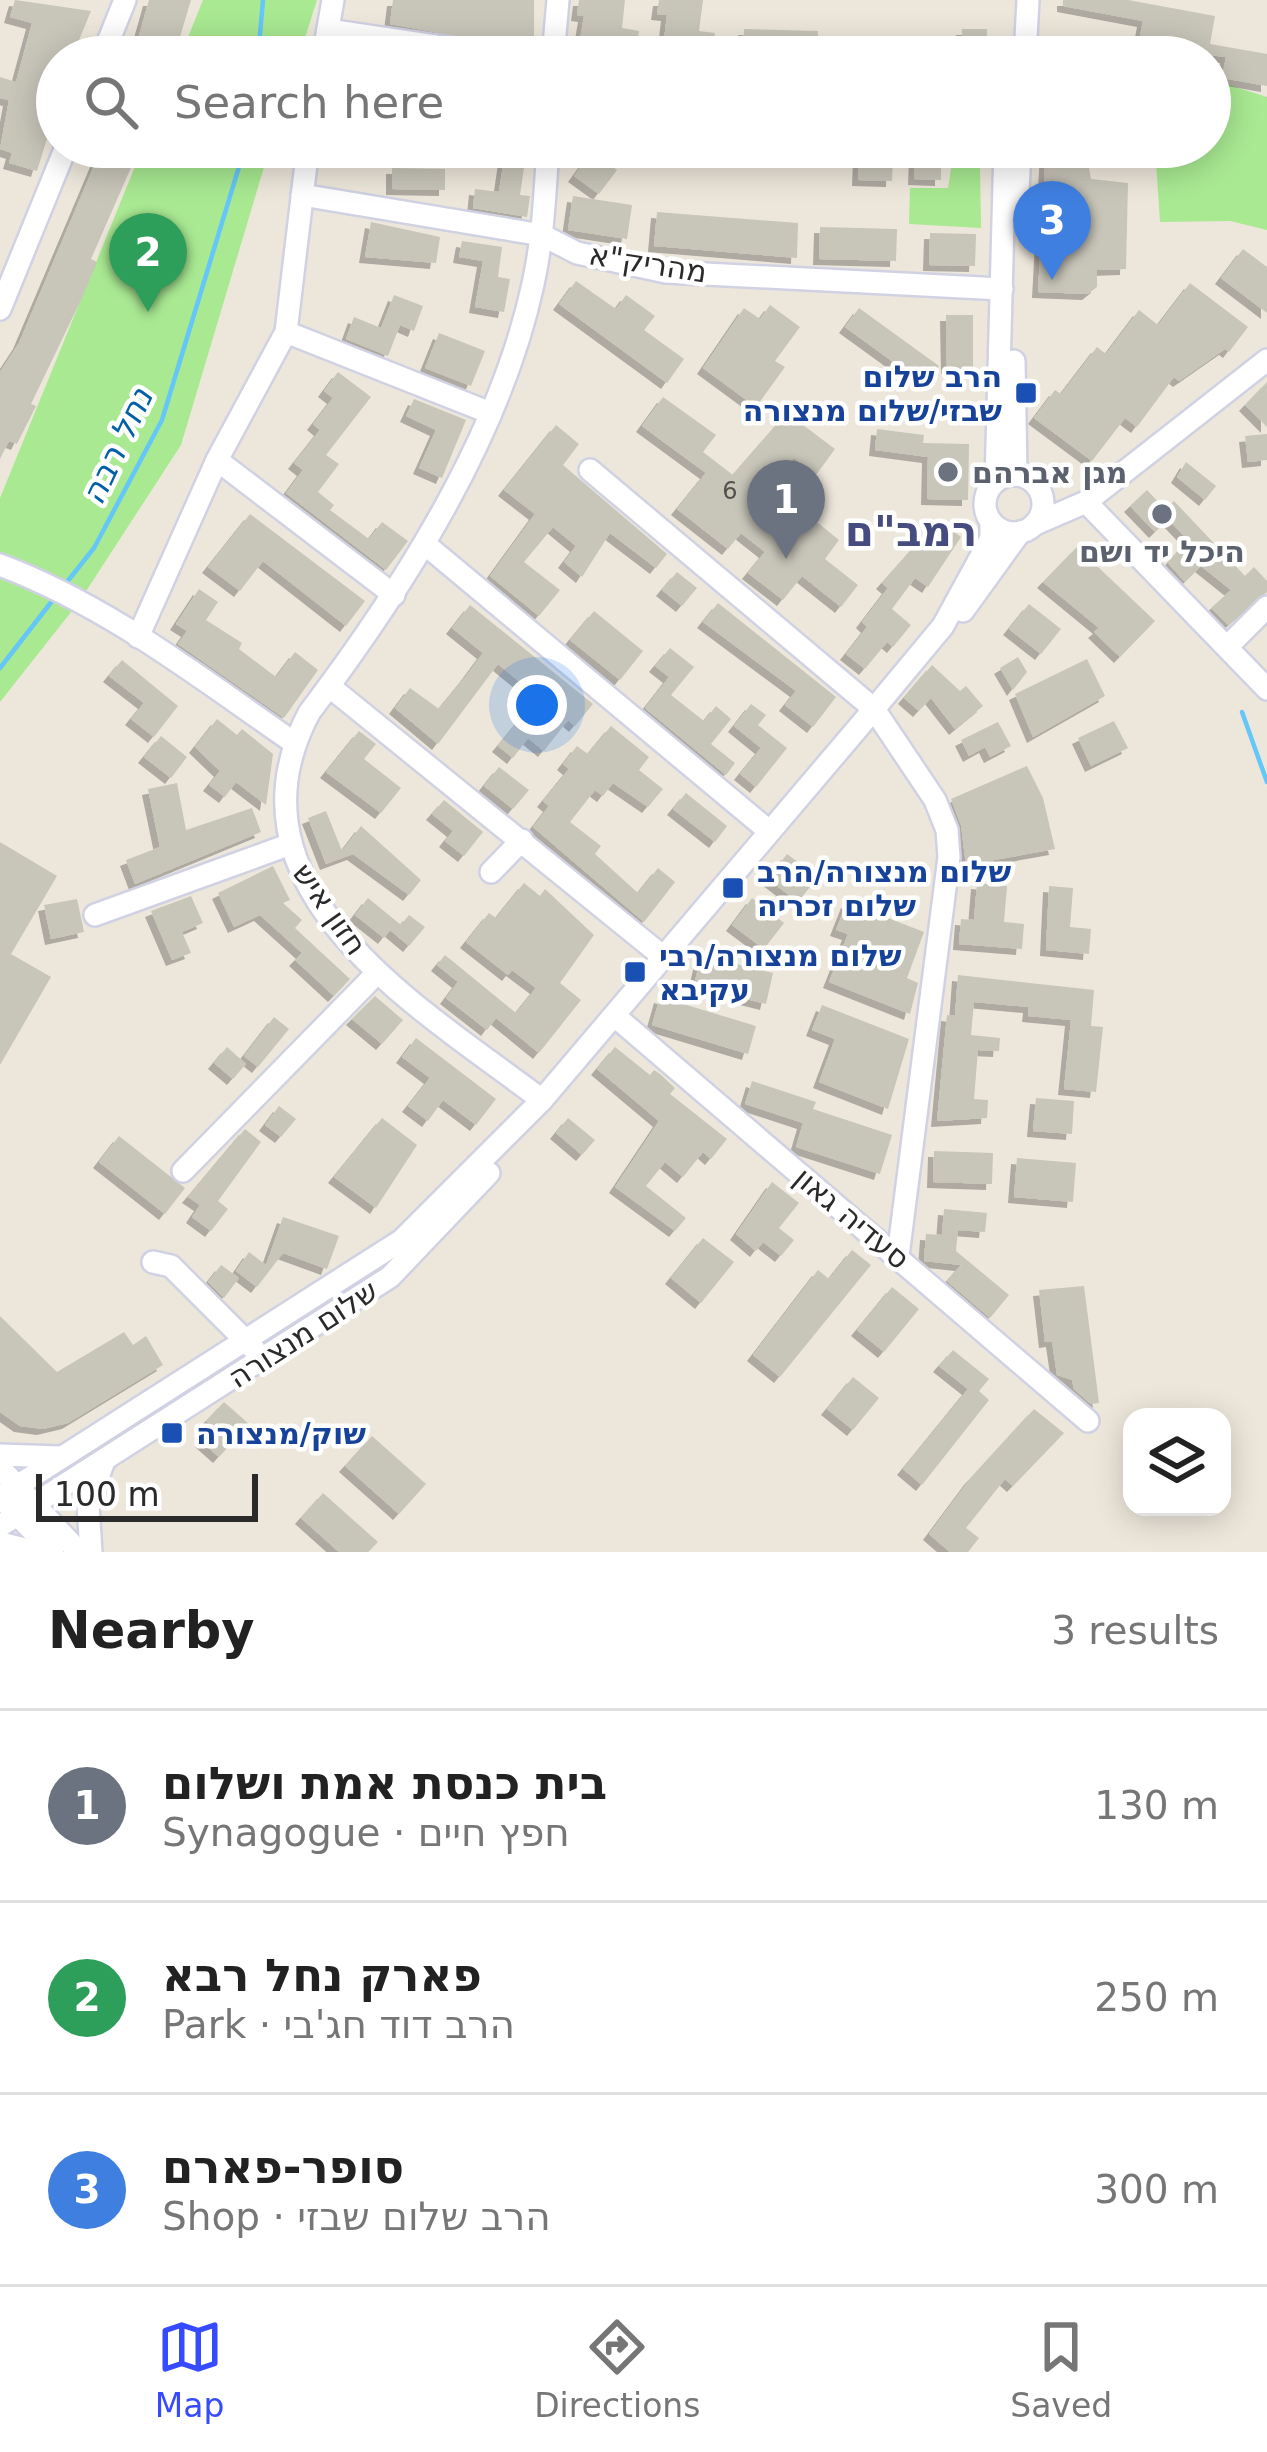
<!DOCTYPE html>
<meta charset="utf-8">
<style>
:root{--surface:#fff;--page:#f2f2f2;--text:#222;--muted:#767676;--line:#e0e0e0;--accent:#364bff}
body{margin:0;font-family:"DejaVu Sans",Heebo,sans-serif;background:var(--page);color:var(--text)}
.controls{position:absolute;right:36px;bottom:36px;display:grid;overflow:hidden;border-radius:24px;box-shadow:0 6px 30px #0003}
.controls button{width:108px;height:108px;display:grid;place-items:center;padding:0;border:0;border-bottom:3px solid var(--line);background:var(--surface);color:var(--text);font:60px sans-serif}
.scale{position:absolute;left:36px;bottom:30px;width:222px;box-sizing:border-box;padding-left:12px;border:6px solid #2a2a2a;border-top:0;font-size:33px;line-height:42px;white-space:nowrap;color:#2a2a2a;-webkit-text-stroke:9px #fff;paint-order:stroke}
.you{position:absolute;left:537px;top:705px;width:42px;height:42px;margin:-30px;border:9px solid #fff;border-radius:50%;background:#1a73e8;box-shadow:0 0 0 18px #1a73e833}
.badge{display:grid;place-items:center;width:78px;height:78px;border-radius:50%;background:var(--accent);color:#fff;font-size:39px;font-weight:700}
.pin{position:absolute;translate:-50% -99px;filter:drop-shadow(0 3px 6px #0008)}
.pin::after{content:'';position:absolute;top:63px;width:42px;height:36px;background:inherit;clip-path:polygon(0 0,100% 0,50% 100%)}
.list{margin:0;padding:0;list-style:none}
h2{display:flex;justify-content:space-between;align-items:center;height:156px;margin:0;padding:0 48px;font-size:51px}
h2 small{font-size:39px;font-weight:400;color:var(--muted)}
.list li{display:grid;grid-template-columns:78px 1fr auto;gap:36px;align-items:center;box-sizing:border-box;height:192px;padding:0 48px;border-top:3px solid var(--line)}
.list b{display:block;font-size:45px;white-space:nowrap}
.list p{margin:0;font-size:39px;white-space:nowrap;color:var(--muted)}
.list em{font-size:39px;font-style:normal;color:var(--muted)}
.icon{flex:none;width:66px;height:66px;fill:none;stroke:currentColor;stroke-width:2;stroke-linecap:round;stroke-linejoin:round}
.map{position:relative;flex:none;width:1267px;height:1552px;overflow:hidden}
.search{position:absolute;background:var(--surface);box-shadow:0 6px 30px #0003;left:36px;right:36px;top:36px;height:132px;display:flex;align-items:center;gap:30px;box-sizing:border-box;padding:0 42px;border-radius:66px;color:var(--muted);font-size:45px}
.sheet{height:732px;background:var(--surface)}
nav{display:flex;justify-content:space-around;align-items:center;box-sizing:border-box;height:168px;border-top:3px solid var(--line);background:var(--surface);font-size:33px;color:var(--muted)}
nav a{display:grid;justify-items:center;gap:6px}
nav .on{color:var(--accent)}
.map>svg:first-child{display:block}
.green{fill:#a9e992}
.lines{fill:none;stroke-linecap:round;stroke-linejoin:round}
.stream{stroke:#64c6f9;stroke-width:4.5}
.building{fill:#c8c5b9;filter:url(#shadow)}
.minor-casing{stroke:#d0d2e4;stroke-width:26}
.minor{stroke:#fff;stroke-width:21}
.transit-dot{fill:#1a4fb4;stroke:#fff;stroke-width:4.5}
.worship-dot{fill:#6b7280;stroke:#fff;stroke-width:4.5}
.labels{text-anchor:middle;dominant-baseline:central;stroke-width:9;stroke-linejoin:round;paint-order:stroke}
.number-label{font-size:24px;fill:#52514e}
.street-label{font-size:30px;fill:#2a2a2a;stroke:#fff}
.transit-label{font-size:30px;font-weight:bold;fill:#164399;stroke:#fff;text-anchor:start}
.worship-label{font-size:30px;font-weight:bold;fill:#5b616d;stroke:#fff;text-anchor:start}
.water-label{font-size:33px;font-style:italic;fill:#0261a6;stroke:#fff}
.district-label{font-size:42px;font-weight:bold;fill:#464c7f;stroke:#fff}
</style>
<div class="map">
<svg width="1267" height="1552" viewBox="0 0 1267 1552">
<defs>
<filter id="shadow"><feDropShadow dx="-6" dy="6" stdDeviation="0" flood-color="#0004"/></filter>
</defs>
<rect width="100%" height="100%" fill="#ede7db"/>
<!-- green -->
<g class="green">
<polygon points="203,0 317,0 299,57 180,57"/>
<polygon points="1210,79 1267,97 1267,230 1230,221 1160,222 1155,147 1210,147"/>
<polygon points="143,147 270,147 181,445 79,602 0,702 0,498"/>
<polygon points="952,163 980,166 981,228 909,224 910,188 948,188"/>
</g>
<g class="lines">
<!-- stream -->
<g class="stream">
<polyline points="258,57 263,0"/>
<polyline points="63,587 94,548 162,420 245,147"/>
<polyline points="0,668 56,596"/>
<polyline points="1242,712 1267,782"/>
</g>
</g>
<!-- building -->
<g class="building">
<polygon points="15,0 91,11 72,57 57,57 57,106 37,171 9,163 12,153 0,149 9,100 0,98 0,77 16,82 32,23 10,17"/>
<polygon points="149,0 191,0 174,57 133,57"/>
<polygon points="393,0 534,0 534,50 390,24"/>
<polygon points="579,0 625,0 622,28 639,31 635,57 577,57 584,16 577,15"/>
<polygon points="659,0 703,0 699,31 715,33 712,57 662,57 667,15 657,14"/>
<polygon points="1063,0 1128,0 1215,16 1210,44 1267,54 1267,86 1222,78 1226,57 1138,47 1143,21 1063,6"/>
<polygon points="744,29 818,31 817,57 743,57"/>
<polygon points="962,29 987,29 986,57 962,57"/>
<polygon points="102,147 140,147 91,259 97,262 82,298 31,404 36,406 17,444 9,441 0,459 0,372 19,343"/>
<polygon points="934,147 982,147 982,159 941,158 941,180 914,179 915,152 934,152"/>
<polygon points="1046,147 1085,147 1091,179 1128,183 1126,269 1097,270 1097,287 1088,294 1038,292"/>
<polygon points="592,151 617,170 599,194 574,176"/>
<polygon points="859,154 893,155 892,181 858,180"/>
<polygon points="504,158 525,161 520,195 530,196 527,217 473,208 475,189 499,192"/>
<polygon points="392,168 445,169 445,190 392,189"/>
<polygon points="573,196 632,205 627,239 568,230"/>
<polygon points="657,212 798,223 797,258 654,246"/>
<polygon points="371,222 440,237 436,263 365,257"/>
<polygon points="820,227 897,229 896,261 819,259"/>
<polygon points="930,233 976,234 975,266 929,265"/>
<polygon points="462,241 502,247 498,277 510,279 504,312 475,307 483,261 459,257"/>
<polygon points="1243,249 1267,267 1267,313 1221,278"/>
<polygon points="576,281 616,309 626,295 655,316 644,330 684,359 667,383 559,304"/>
<polygon points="1190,283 1248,327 1229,352 1225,349 1179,381 1174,377 1137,427 1125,418 1092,461 1034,418 1055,390 1061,394 1097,347 1106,354 1139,310 1158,325"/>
<polygon points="394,295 423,306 414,331 400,325 388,356 346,339 354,317 381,328"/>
<polygon points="770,305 800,327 775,361 785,367 756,407 703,368 744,308 760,319"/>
<polygon points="859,308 939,366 925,385 845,327"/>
<polygon points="946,315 973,315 973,368 947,368"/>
<polygon points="439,333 485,351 471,386 425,368"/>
<polygon points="338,372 371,397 326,455 339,464 318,492 334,505 330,510 369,539 382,522 408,541 386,570 286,493 303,470 294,463 320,430 313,424 333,398 324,391"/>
<polygon points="1267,382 1267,427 1245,405"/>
<polygon points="663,397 716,435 703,452 733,475 787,413 835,449 816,475 794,458 755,514 788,539 807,514 839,540 825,559 858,585 841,607 802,576 783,600 748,573 765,552 741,533 728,549 677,509 706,473 642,426"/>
<polygon points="414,399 466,420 442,478 419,468 436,430 406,416"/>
<polygon points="556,425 579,444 563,465 667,554 656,568 610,533 582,577 564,562 576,546 553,527 524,562 560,590 539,616 490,576 535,514 504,490"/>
<polygon points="877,429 924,435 923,443 969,444 968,500 927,499 928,457 875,450"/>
<polygon points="1267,434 1267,460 1248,462 1245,436"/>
<polygon points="1186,462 1216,486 1205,500 1177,477"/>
<polygon points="1147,490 1165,509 1174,501 1245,576 1254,567 1267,581 1267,592 1228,625 1211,608 1231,590 1201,566 1185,582 1168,563 1188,540 1168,519 1155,532 1130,506"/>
<polygon points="250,514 365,601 346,626 263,561 240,591 208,567"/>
<polygon points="938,520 961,537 928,587 915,578 892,609 911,625 893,647 887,642 865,669 846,654 867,627 862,622 888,588 882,583"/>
<polygon points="1077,547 1155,621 1120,657 1094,632 1099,628 1043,582"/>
<polygon points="677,572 697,588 682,606 662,590"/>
<polygon points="199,589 218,602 206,620 242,643 239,649 276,677 295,652 318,670 284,718 178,644 187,631 176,624"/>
<polygon points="718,603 836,697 813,727 785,705 796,691 703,622"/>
<polygon points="1029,604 1061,629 1041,654 1009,629"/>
<polygon points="470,605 593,704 575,726 568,720 544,751 528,738 513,758 498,746 538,697 498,664 438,744 395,708 410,688 439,709 466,676 483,653 452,628"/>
<polygon points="594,611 643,651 620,680 570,640"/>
<polygon points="670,648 694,667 671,695 704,721 716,706 731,719 711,744 735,763 726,775 645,708 669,677 655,666"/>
<polygon points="1018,657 1027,672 1013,690 1000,668"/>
<polygon points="1087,659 1105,696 1033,737 1015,694"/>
<polygon points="122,660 178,706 154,737 131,719 144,703 109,676"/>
<polygon points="932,665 960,691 966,686 983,706 955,729 931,698 919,711 904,698"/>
<polygon points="751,704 766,715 758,725 787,748 756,787 740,774 761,748 734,726"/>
<polygon points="217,719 237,735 242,729 273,754 266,805 236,782 225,797 209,785 220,771 195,747"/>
<polygon points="1114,721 1128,748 1091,766 1078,738"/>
<polygon points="998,722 1011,746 990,757 985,747 969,756 961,740"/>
<polygon points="611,726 649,757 639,770 663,789 648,807 613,783 603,796 595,790 570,822 601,846 595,854 638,893 658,868 675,882 644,922 533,827 549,806 543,801 569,769 563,764 577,746 588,754"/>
<polygon points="359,731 376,744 364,759 401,788 381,813 326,772"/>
<polygon points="161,736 187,757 171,778 144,757"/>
<polygon points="1027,766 1043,798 1055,849 966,865 961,825 951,799"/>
<polygon points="499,767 529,790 513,809 484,786"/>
<polygon points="177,783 186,830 252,808 261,832 135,884 126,860 160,847 148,789"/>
<polygon points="686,793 727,826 715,842 673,809"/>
<polygon points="444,800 483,832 464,856 445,841 453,831 432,814"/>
<polygon points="326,811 342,851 361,826 421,880 409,895 353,854 326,864 308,818"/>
<polygon points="0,842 57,876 11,954 51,977 0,1065"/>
<polygon points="787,854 818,877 798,902 768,879"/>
<polygon points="273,866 290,900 283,903 302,920 295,928 350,979 334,996 295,960 302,953 260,915 234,927 218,893"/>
<polygon points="524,883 540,896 545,889 594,935 560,983 581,1000 539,1053 496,1018 487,1030 446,998 458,982 437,965 445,955 516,1013 536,988 512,970 508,975 466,942 489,913 496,918"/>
<polygon points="977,883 1007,886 1004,922 1024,924 1022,949 959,944 961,919 974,920"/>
<polygon points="1049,886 1073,888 1070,927 1091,929 1089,954 1046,950"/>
<polygon points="191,896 203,923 182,932 191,953 172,960 151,911"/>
<polygon points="368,898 401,925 409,915 425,927 409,946 390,930 384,938 355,915"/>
<polygon points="752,898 784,923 764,949 732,925"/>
<polygon points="77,899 84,932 51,939 44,905"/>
<polygon points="847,902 924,932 907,978 918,983 910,1014 829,982 848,934 836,930"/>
<polygon points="701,955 773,973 766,1004 694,986"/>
<polygon points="958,975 1094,990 1091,1026 1103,1027 1096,1092 1064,1089 1071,1020 1028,1016 1029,1007 974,1002 971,1035 1000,1038 999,1051 978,1050 974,1099 988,1100 987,1118 937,1121 947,1015 955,1016"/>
<polygon points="375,996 403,1020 382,1044 352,1019"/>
<polygon points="660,997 756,1026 748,1054 652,1025"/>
<polygon points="822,1005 909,1039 888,1109 819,1082 835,1039 812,1030"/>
<polygon points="274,1017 289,1029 258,1067 244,1056"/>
<polygon points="416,1038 496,1099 476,1125 443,1100 428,1121 408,1106 430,1078 402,1057"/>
<polygon points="227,1047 246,1064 233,1079 214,1063"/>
<polygon points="615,1047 650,1075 654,1070 660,1074 675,1088 670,1094 727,1139 711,1159 703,1152 683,1177 665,1162 646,1186 686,1218 675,1231 615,1187 659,1121 597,1069"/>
<polygon points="752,1081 816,1102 813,1109 892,1135 880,1174 796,1147 803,1123 745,1104"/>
<polygon points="1036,1098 1074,1101 1072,1134 1033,1131"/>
<polygon points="279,1106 296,1119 281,1137 265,1125"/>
<polygon points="382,1118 417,1145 376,1208 334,1177"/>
<polygon points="568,1118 595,1140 582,1155 556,1133"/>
<polygon points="245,1129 261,1142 218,1201 228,1209 211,1231 192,1217 200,1205 188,1197"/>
<polygon points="119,1136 185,1188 165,1214 99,1162"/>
<polygon points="934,1151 993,1153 992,1184 933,1182"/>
<polygon points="1017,1158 1076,1163 1073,1202 1014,1197"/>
<polygon points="772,1182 799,1203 779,1228 794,1240 781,1256 763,1242 756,1251 736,1234"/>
<polygon points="944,1209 987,1213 985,1232 958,1230 956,1251 1009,1295 990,1318 947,1281 961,1265 924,1261 926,1234 942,1235"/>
<polygon points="283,1217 339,1236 327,1269 283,1253 257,1287 236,1271 249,1252 266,1265"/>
<polygon points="703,1238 734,1262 701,1303 671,1278"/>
<polygon points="852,1250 871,1265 780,1377 753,1355 818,1270 829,1279"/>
<polygon points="221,1265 239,1278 224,1298 208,1282"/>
<polygon points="1084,1286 1099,1403 1091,1404 1074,1389 1072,1380 1057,1375 1052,1341 1045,1342 1039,1290"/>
<polygon points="892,1287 919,1309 884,1352 857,1330"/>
<polygon points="0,1316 57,1372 124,1332 133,1345 146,1336 163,1365 68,1423 43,1429 20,1426 0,1412"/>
<polygon points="953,1350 989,1379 979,1391 989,1400 922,1485 903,1469 968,1389 939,1366"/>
<polygon points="853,1377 879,1398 853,1430 827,1409"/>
<polygon points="224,1402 249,1424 219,1457 201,1441 213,1427 206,1421"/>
<polygon points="1034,1409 1064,1433 1013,1486 1005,1479 966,1528 979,1538 968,1552 950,1552 929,1534 970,1479"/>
<polygon points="372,1436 426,1484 399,1514 345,1466"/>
<polygon points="323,1493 378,1542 368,1552 339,1552 301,1518"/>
</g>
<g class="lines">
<defs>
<g id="minor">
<polyline points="328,30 510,57"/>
<polyline points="102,57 125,0"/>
<polyline points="323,57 333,0"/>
<polyline points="553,57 558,0"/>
<polyline points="1025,57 1028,0"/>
<polyline points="302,195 542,235 577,253 666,272 1002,289"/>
<polyline points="1017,216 1020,147"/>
<polyline points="0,309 66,147"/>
<polyline points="286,332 488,412"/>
<polyline points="1014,361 1016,475"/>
<polyline points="217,460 394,595"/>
<polyline points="590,470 874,709 935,800 947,830 949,857 898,1256"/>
<circle cx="1014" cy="504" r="29"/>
<polyline points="996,481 1005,147"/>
<polyline points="1086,502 1267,689"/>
<polyline points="1035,524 1086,502 1267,360"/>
<polyline points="426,545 769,831"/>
<path d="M 0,565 C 107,605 200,678 293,742"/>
<polyline points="963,611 1020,532"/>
<polyline points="138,637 217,460 286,332 308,147"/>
<polyline points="1229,645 1267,607"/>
<polyline points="329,686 661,955"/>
<polyline points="491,872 522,840"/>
<polyline points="95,915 288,845"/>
<polyline points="616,1017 1088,1421"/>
<path d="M 542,1100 C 422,1009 216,890 309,713 C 402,590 500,437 533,284 C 543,239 545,193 548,147"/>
<polyline points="183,1171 377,973"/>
<polyline points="153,1262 171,1266 254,1349"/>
<polyline points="0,1455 60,1457"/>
<polyline points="0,1468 79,1552"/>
<polyline points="0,1497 402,1240 542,1100 874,709 943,626 991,538 991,522"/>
<polyline points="9,1506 53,1552"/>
<polyline points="0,1526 390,1277 489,1173"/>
<polyline points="0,1543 37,1552"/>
<polyline points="91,1552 88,1505 104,1461"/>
</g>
</defs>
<!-- minor casing -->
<use href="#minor" class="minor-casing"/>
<!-- minor -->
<use href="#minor" class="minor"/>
</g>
<!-- markers -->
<g class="transit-dot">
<rect x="1014" y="381" width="24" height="24" rx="6"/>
<rect x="721" y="876" width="24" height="24" rx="6"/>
<rect x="623" y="960" width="24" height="24" rx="6"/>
<rect x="160" y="1421" width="24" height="24" rx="6"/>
</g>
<g class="worship-dot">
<circle cx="948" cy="472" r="12"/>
<circle cx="1162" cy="514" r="12"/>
</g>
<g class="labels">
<!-- number labels -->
<g class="number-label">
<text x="730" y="491">6</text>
</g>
<!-- street labels -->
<g class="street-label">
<text transform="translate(648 263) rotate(9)">מהריק"א</text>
<text transform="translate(330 909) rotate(55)">חזון איש</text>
<text transform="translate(852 1218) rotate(40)">סעדיה גאון</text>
<text transform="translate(303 1334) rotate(-33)">שלום מנצורה</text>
</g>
<!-- transit labels -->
<g class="transit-label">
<text x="1002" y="376" text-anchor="end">הרב שלום<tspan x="1002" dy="34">שבזי/שלום מנצורה</tspan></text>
<text x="757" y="871">שלום מנצורה/הרב<tspan x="757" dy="34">שלום זכריה</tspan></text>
<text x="659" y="955">שלום מנצורה/רבי<tspan x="659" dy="34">עקיבא</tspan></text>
<text x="196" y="1433">שוק/מנצורה</text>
</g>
<!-- worship labels -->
<g class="worship-label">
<text x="972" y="472">מגן אברהם</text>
<text x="1162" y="551" text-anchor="middle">היכל יד ושם</text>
</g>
<!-- water labels -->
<g class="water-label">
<text transform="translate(117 446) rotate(-65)">נחל רבה</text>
</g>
<!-- district labels -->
<g class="district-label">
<text x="911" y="531">רמב"ם</text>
</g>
</g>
</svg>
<div class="controls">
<button><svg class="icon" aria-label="layers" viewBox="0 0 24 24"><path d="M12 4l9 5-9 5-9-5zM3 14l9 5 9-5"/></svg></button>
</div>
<div class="scale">100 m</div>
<div class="you"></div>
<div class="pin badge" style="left:786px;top:559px;background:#6b7280">1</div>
<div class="pin badge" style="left:148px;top:312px;background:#2e9e5b">2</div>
<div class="pin badge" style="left:1052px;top:280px;background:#3f7fe0">3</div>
<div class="search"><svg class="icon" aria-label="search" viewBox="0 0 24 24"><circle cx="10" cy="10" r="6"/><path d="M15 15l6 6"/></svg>Search here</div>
</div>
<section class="sheet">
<h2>Nearby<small>3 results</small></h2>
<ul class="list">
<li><span class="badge" style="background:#6b7280">1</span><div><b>בית כנסת אמת ושלום</b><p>Synagogue · חפץ חיים</p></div><em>130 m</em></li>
<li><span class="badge" style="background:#2e9e5b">2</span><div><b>פארק נחל רבא</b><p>Park · הרב דוד חג'בי</p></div><em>250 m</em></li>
<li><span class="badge" style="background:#3f7fe0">3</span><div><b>סופר-פארם</b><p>Shop · הרב שלום שבזי</p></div><em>300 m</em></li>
</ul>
</section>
<nav>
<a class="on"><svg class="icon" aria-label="map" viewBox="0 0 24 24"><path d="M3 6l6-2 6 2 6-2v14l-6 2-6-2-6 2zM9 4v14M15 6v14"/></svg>Map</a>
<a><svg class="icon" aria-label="directions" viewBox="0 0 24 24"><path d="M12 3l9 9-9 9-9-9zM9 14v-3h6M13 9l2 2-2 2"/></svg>Directions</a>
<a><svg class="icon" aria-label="saved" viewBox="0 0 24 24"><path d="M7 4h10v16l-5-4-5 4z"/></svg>Saved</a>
</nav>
